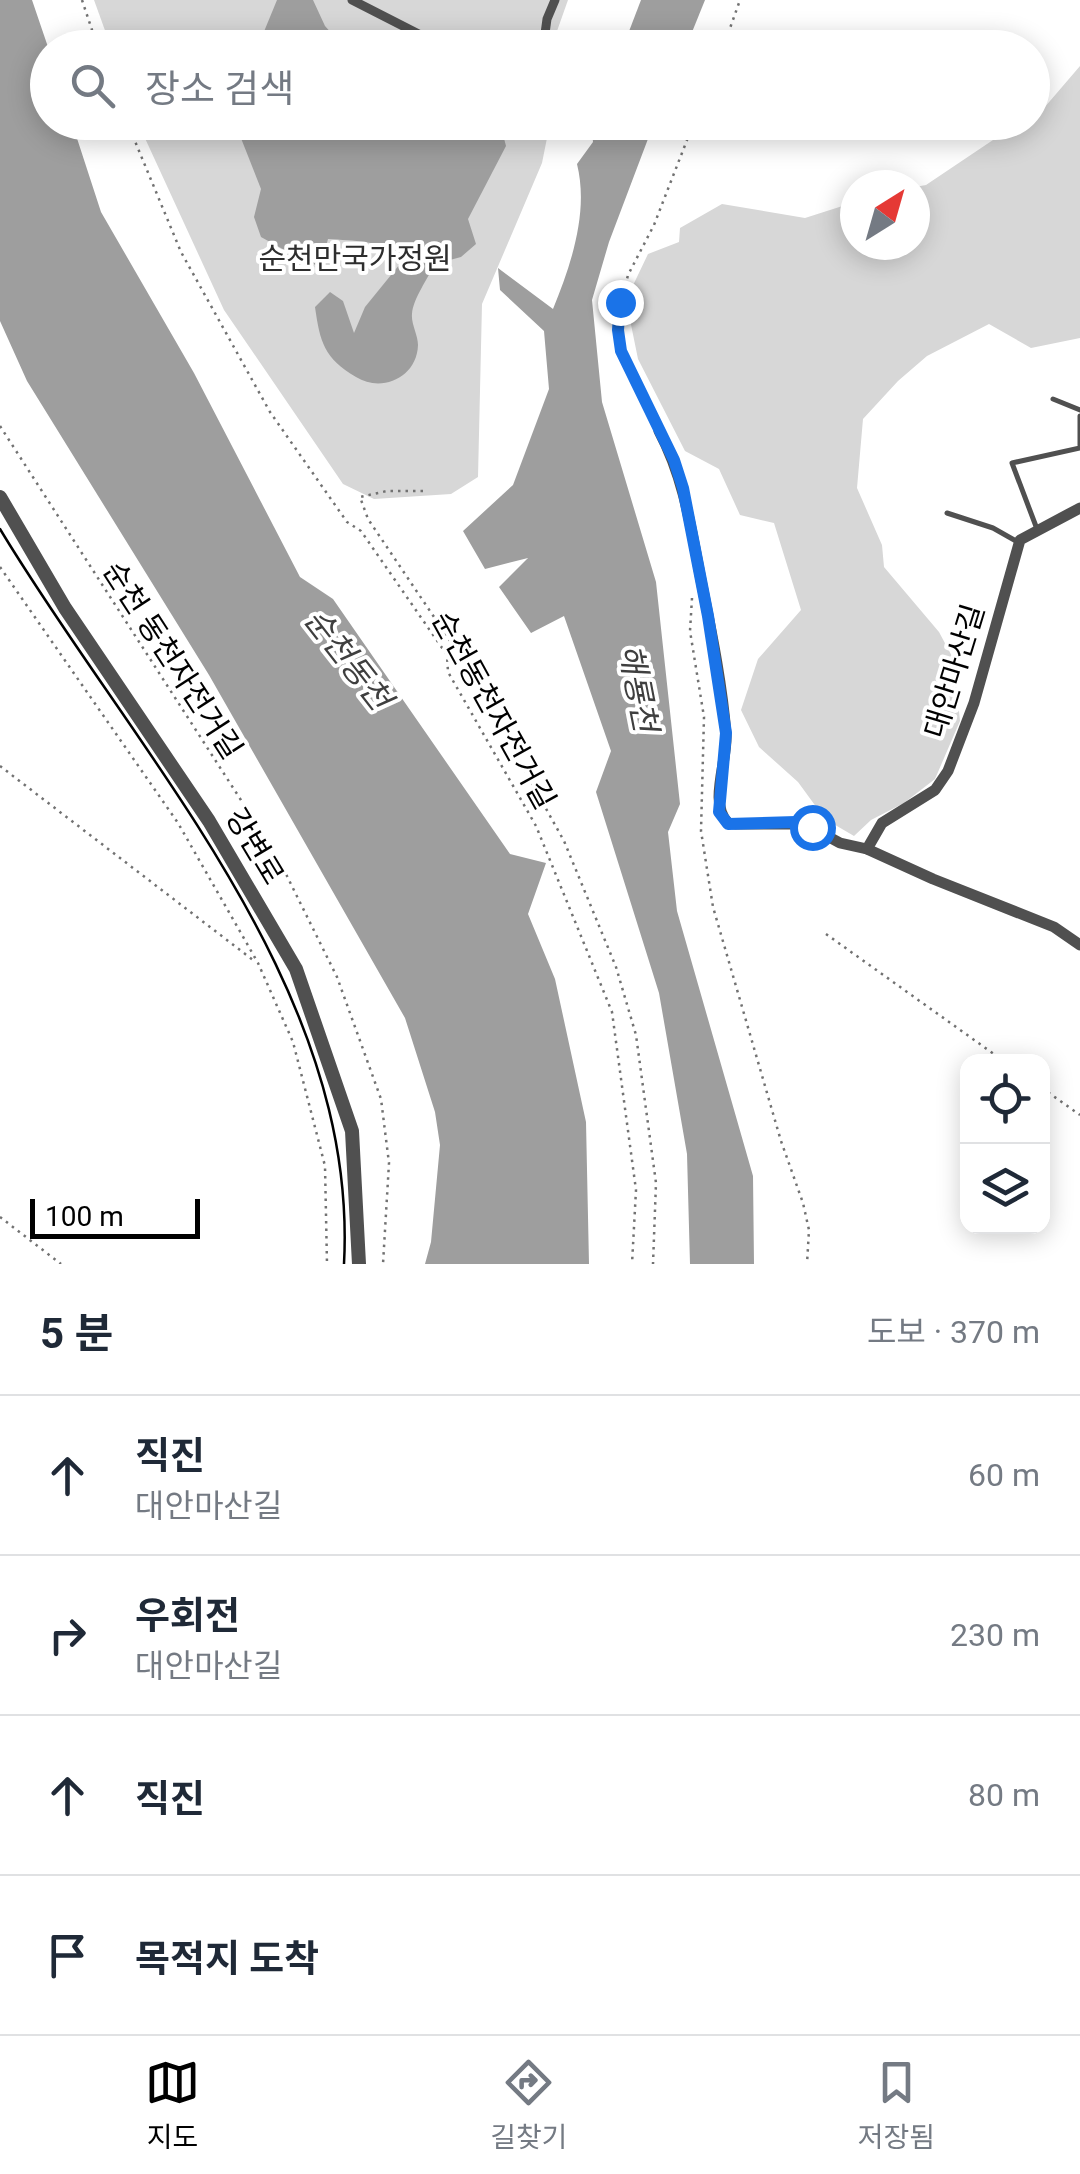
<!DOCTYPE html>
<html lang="ko">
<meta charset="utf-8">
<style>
:root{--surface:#fff;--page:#f2f2f3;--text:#1f2937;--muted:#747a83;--line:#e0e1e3;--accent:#000}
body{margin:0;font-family:Roboto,"Noto Sans KR",sans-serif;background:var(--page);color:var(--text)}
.controls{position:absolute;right:30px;bottom:30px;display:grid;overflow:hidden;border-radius:20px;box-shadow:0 5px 25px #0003}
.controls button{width:90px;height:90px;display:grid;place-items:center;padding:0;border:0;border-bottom:2px solid var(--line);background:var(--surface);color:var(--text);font:50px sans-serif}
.compass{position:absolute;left:840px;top:170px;width:90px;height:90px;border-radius:50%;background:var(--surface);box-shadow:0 5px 25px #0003;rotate:37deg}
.scale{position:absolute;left:30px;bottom:25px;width:170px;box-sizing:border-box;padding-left:10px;border:5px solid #000;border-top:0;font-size:28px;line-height:35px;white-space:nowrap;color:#000;-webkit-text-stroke:8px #fff;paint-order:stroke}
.stop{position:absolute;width:30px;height:30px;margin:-22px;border:8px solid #1a73e8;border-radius:50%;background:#fff}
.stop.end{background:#1a73e8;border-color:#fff;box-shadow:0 2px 10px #0008}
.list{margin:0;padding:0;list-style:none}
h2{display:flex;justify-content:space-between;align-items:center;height:130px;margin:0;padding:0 40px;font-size:42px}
h2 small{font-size:32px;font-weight:400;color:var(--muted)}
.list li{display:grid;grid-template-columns:65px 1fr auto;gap:30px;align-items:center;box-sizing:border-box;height:160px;padding:0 40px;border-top:2px solid var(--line)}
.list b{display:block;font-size:38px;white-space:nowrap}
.list p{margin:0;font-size:32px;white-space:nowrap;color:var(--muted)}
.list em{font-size:32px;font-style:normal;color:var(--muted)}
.icon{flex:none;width:55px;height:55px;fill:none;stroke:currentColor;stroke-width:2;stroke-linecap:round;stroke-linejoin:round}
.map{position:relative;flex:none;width:1080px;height:1264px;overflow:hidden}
.search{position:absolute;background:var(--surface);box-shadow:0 5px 25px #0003;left:30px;right:30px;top:30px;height:110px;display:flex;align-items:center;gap:25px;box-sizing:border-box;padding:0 35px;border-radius:55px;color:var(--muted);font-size:38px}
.sheet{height:770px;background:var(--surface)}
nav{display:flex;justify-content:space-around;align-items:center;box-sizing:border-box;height:140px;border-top:2px solid var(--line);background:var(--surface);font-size:28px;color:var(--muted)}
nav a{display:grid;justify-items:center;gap:5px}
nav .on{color:var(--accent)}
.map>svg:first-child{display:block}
.green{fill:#d7d7d7}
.water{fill:#9e9e9e}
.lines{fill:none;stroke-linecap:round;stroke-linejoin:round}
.path{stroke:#727272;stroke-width:2.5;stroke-dasharray:2.5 5;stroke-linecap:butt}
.service{stroke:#505050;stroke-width:5}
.pedestrian{stroke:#505050;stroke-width:9}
.minor{stroke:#505050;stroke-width:11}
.tertiary{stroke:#505050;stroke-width:14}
.tram{stroke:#000;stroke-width:2.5}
.route{stroke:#1a73e8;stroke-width:12}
.labels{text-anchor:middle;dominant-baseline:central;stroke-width:8;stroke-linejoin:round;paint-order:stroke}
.park-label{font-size:30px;fill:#2e2e2e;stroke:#fff}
.street-label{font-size:30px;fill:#000;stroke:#fff}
.water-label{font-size:32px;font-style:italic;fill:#3f3f3f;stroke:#fff}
</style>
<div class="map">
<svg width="1080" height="1264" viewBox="0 0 1080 1264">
<rect width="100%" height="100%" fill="#fff"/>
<!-- green -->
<g class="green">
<polygon points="94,0 568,0 551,48 111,47"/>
<polygon points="1080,66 1080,338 1031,348 989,324 927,356 898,381 863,419 857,488 882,545 884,567 939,632 954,660 960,721 935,779 904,803 871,820 854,836 825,819 798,782 759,747 741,710 758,659 801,610 774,523 740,515 719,469 685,451 638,359 626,300 648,254 679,242 680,228 722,204 805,218 855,202 855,245 915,245 915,187 926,185 993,140 1032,122"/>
<polygon points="138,123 550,123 542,163 482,304 478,477 451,494 374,499 343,484 224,310"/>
</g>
<!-- water -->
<g class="water">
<polygon points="0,0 32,0 48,47 48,122 72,123 101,212 194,373 300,577 333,599 510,854 546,863 528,914 555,979 586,1122 589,1264 425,1264 431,1242 440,1145 435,1112 405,1018 209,675 27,381 0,321"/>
<polygon points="277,0 313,0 325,26 344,47 262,47 263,34"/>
<polygon points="641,0 705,0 686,47 623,47"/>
<path d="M 235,123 L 500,123 L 506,146 L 468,219 L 476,244 L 461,257 L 435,264 C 428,278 413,299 412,314 C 411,324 418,335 418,345 C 417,378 381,393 356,377 C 324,358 320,342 315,307 L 330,292 L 343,301 L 354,333 L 365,307 L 404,259 C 383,240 355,241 328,239 L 321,266 L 308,263 L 261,237 L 254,217 L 261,189 Z"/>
<path d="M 591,123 L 654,123 L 609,242 L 592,300 L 602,402 L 656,582 L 680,804 L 668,832 L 677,911 L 753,1176 L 754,1264 L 690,1264 L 687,1154 L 659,993 L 596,792 L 611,751 L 564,616 L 531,633 L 499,587 L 528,558 L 485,569 L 463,531 L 513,485 L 549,389 L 544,331 L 500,290 L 498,268 L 553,309 C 571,265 589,212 577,164 L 593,142 Z"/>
</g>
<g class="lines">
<!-- path -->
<g class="path">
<polyline points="82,0 98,48"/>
<polyline points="723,48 740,0"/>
<polyline points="127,122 181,252 270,412 347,522 361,531 447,655 448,672 536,826 612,1012 636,1190 632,1264"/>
<polyline points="654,420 626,364 618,316 628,275 654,225 694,122"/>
<polyline points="0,426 277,856 337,977 381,1099 389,1163 383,1264"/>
<polyline points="423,491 387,491 360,497 368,519 465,663 564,841 616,967 636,1035 656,1183 653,1264"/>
<polyline points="0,567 178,823 258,963 293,1042 325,1166 327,1264"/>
<polyline points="692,598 690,631 704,717 701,831 713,907 781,1141 803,1203 809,1230 807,1264"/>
<polyline points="0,766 253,960"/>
<polyline points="826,934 1005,1062"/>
<polyline points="1042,1088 1080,1115"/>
<polyline points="0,1217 61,1264"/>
</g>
<!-- service -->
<g class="service">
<polyline points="1053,399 1080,410"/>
<polyline points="1080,416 1080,445"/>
<polyline points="947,513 993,528 1016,541"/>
<polyline points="1037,529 1012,463 1080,448"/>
</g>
<!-- pedestrian -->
<g class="pedestrian">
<polyline points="352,0 446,48"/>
<polyline points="543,48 547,19 555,0"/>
</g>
<!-- minor -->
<g class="minor">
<path d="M 659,431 C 684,478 691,528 701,580 C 711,630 722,682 726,734 C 728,760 708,803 728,823 L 736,824 L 805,824 L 840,843 L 867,849 L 933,879 L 1054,927 L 1080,945"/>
<polyline points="867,849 882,823 935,790 948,771 974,703 1020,540 1080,508"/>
</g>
<!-- tertiary -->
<polyline class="tertiary" points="0,497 65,608 209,821 296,969 352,1131 359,1264"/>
<!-- tram -->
<path class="tram" d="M 0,529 C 135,754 359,984 344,1264"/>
</g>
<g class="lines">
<!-- route -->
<polyline class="route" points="620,302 618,330 621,351 674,460 683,488 708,616 726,733 719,812 728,824 796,822 812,827"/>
</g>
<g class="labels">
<!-- park labels -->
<g class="park-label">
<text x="355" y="258">순천만국가정원</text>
</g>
<!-- street labels -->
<g class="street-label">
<text transform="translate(173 660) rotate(57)">순천 동천자전거길</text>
<text transform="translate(954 671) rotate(-73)">대안마산길</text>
<text transform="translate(494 710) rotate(61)">순천동천자전거길</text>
<text transform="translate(255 846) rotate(59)">강변로</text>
</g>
<!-- water labels -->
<g class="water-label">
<text transform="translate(348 659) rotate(52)">순천동천</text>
<text transform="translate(638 688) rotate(79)">해룡천</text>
</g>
</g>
</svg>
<div class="controls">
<button><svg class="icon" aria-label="locate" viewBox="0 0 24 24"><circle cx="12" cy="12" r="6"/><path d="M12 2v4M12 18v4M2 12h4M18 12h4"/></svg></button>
<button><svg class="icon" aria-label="layers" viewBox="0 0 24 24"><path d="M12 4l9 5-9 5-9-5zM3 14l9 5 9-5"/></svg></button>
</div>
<svg class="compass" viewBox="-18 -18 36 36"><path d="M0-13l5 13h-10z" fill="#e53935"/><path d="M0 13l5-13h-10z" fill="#747a83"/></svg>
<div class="scale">100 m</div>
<div class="stop" style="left:812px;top:827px"></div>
<div class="stop end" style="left:620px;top:302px"></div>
<div class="search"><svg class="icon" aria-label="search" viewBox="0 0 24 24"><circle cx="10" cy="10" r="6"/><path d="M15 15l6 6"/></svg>장소 검색</div>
</div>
<section class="sheet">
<h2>5 분<small>도보 · 370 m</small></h2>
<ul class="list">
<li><svg class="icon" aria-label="ahead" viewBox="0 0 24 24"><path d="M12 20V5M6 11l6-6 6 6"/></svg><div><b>직진</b><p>대안마산길</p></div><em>60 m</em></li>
<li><svg class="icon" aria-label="right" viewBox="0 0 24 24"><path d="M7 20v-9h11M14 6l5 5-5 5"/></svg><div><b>우회전</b><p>대안마산길</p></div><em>230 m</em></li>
<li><svg class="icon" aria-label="ahead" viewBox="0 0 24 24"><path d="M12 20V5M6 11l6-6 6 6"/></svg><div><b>직진</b></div><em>80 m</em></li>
<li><svg class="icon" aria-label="arrive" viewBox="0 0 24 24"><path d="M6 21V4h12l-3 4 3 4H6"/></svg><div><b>목적지 도착</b></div></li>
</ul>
</section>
<nav>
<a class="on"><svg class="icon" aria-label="map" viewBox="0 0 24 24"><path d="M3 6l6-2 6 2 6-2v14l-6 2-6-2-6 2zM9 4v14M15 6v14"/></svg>지도</a>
<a><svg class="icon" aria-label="directions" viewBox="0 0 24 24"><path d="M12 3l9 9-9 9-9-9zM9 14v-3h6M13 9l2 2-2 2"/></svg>길찾기</a>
<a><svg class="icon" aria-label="saved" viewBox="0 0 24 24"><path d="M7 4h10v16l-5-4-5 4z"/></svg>저장됨</a>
</nav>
